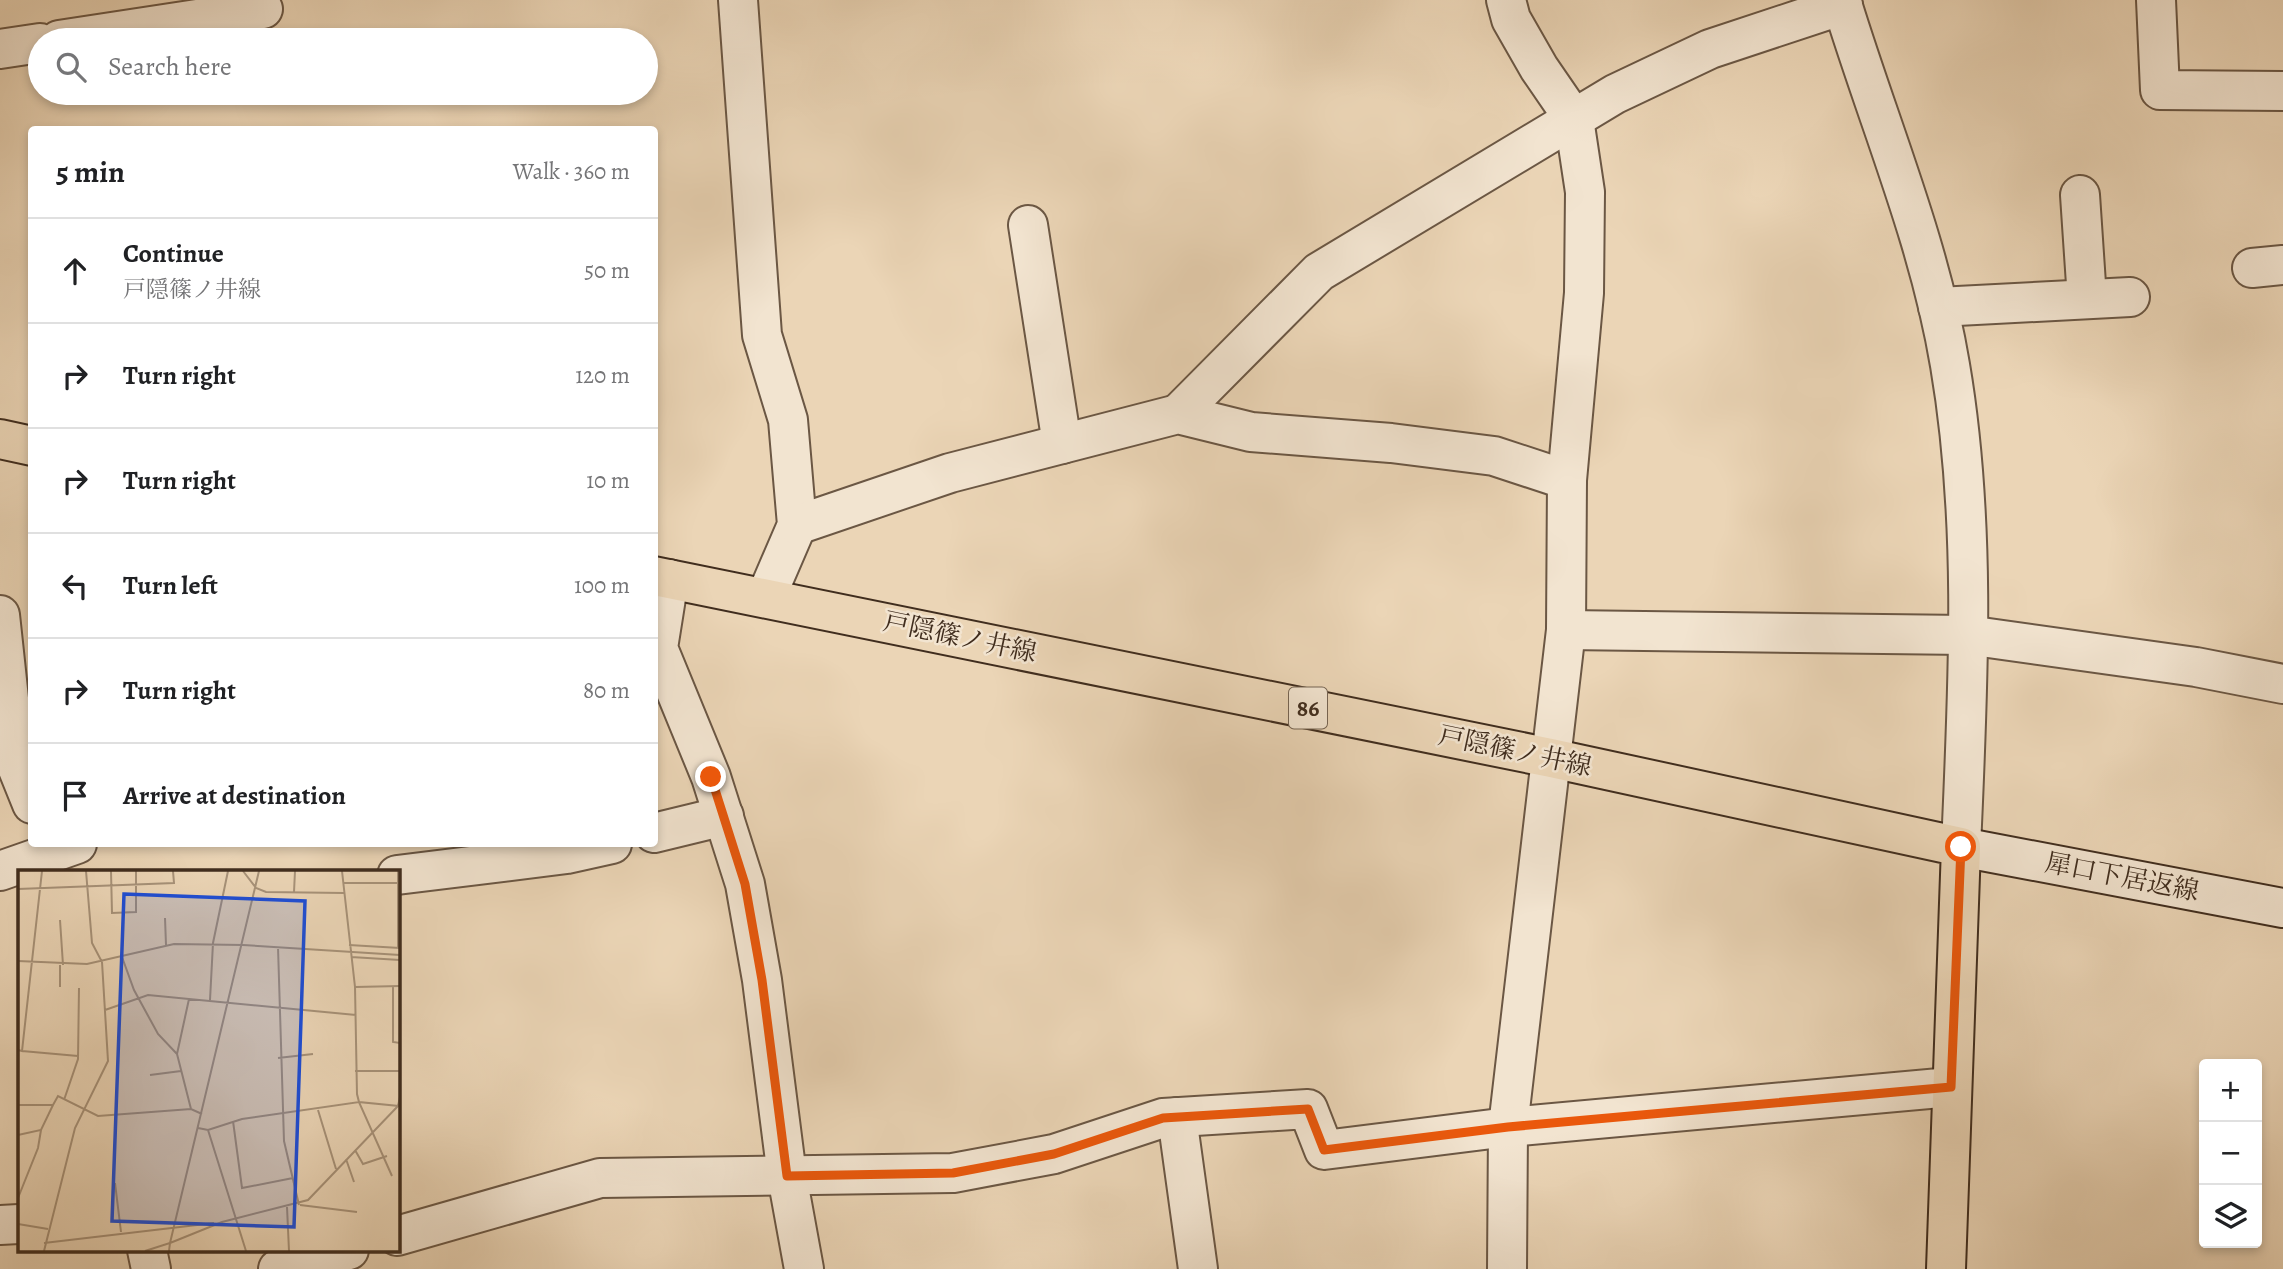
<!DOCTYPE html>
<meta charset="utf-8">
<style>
:root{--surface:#fff;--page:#f6f6f6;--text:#202124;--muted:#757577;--line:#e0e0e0}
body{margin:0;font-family:Alegreya,"Noto Serif JP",serif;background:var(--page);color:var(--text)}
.controls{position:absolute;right:21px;bottom:21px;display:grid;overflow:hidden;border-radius:7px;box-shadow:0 4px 10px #0003}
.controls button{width:63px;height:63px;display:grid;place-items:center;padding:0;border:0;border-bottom:2px solid var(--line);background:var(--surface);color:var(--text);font:35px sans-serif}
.stop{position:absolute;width:21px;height:21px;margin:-16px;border:5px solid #ea580c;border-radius:50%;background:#fff}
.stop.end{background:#ea580c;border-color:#fff;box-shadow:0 2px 7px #0008}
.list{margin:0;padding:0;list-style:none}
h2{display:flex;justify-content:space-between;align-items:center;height:91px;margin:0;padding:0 28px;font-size:30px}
h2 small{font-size:23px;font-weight:400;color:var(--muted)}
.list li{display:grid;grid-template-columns:46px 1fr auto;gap:21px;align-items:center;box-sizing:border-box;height:105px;padding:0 28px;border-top:2px solid var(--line)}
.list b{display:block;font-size:26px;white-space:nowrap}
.list p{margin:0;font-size:23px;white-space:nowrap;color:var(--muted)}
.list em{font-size:23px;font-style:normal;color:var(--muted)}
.icon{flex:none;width:38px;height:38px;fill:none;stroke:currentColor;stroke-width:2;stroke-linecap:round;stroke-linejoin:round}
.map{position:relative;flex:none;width:2283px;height:1269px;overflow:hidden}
.search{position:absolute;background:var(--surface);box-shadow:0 4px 10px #0003;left:28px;top:28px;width:630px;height:77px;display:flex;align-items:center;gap:18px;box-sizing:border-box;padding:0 24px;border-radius:38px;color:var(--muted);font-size:26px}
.panel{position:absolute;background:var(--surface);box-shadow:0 4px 10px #0003;left:28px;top:126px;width:630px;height:721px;border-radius:7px}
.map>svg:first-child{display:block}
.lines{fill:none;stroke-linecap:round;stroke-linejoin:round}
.minor-casing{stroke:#6b5744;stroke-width:42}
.tertiary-casing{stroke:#6b5744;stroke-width:42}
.secondary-casing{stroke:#402d1e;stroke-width:42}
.primary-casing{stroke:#402d1e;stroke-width:42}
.minor{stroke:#f2e4d0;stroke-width:38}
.tertiary{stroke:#f2e4d0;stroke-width:38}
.secondary{stroke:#f2e4d0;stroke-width:38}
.primary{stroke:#ebd5b6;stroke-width:38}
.route{stroke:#ea580c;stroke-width:9}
.labels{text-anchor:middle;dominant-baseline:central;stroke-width:5;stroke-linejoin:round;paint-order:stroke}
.shield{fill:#f2e4d0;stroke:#756453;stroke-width:2}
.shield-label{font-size:24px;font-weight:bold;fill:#402d1e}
.street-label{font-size:26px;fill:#402d1e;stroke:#f2e4d0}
.inset-road{fill:none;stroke:#a79279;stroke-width:2}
.view{fill:#1d4ed8;fill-opacity:0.15;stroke:#1d4ed8;stroke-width:3.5}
.inset-edge{fill:none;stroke:#402d1e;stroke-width:3.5}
</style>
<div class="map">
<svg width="2283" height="1269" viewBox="0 0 2283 1269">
<rect width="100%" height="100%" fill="#ebd5b6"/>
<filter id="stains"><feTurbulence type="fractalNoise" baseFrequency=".00286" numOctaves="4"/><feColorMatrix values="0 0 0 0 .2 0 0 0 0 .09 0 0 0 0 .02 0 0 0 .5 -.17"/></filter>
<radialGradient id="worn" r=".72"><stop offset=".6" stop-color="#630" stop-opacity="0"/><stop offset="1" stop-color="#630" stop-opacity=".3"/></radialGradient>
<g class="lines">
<defs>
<g id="minor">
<polyline points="738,0 762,335 788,420 797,525 766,597"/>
<polyline points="1506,0 1511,19 1539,68 1574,119 1585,192 1584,293 1567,480 1566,630 1508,1127 1507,1269"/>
<polyline points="2156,0 2160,90 2283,91"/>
<polyline points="59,40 263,9"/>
<polyline points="0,49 40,43"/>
<polyline points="2080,195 2087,299"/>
<polyline points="1028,225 1062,444"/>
<polyline points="2252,268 2283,265"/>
<polyline points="1938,307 2130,297"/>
<polyline points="1178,414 1319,272 1615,94 1710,49 1843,5"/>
<polyline points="797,525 950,473 1178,414 1251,432 1391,443 1494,456 1567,480"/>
<polyline points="669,579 658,648 711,777 745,884 762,980 787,1176 804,1269"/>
<polyline points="0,615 16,764"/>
<polyline points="1566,630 1967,635 2196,667 2283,684"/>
<polyline points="7,742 32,804"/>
<polyline points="654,833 724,816"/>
<polyline points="0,871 77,844"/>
<polyline points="397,875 567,854 612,844"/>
<polyline points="1177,1117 1198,1269"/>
<polyline points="0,1225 19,1224"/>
<polyline points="397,1236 600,1178 953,1173 1054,1154 1163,1118 1308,1109 1324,1150 1508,1127 1951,1087"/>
<polyline points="147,1250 151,1269"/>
<polyline points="278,1269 349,1250"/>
</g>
<path id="tertiary" d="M 1841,0 C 1878,122 1929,239 1950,365 C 1977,523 1968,688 1961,847"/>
<polyline id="secondary" points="1961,847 2283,908"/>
<g id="primary">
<polyline points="0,439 32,446"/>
<polyline points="654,576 1551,758 1961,847 1946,1269"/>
</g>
</defs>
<!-- minor casing -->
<use href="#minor" class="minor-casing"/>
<!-- tertiary casing -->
<use href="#tertiary" class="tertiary-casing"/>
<!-- secondary casing -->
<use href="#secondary" class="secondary-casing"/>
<!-- primary casing -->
<use href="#primary" class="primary-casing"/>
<!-- minor -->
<use href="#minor" class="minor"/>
<!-- tertiary -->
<use href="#tertiary" class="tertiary"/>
<!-- secondary -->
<use href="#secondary" class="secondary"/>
<!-- primary -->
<use href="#primary" class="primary"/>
</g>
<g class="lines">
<!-- route -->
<polyline class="route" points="711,777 745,884 762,980 787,1176 953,1173 1054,1154 1163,1118 1308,1109 1324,1150 1508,1127 1951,1087 1961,847"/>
</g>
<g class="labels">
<!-- shield labels -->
<rect class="shield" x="1289" y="687.5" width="38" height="41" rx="5"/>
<g class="shield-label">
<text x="1308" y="708">86</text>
</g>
<!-- street labels -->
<g class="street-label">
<text transform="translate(960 637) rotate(12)">戸隠篠ノ井線</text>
<text transform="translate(1515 751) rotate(12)">戸隠篠ノ井線</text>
<text transform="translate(2122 877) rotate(11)">犀口下居返線</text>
</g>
</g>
<!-- overview -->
<g transform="translate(18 870)">
<rect width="382" height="382" fill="#ebd5b6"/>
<path class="inset-road" d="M 93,1 L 94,43 L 118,42 L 118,1M 225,1 L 238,18 L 248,22 L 326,23M 324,1 L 337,117 L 339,224 L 341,232 L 381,236M 325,13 L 380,13M 0,19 L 156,13 L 155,1M 276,22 L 277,1M 147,48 L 148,75M 42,50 L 45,95M 225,75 L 382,85M 331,75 L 382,78M 260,77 L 266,271 L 281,335M 380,78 L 380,1M 104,87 L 116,120 L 140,164 L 159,184M 333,87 L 382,90M 0,91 L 69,94 L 156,74 L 225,75M 42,117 L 42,95M 337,117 L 382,116M 375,117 L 375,172 L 382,173M 171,129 L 159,184 L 173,239M 192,130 L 195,73 L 210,1M 87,140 L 130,125 L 338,145M 0,180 L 4,181 L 24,1M 4,181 L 60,186M 260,188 L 295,184M 337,201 L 382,201M 132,205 L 163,201M 46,230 L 60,189 L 61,118M 0,235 L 35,235 L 40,226 L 80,246 L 173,239 L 184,244M 300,240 L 318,299M 215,251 L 224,318 L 275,308M 180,258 L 190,260 L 224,249 L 341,232 L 374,306M 190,260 L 228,381M 0,265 L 23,260 L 35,235M 337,280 L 345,294 L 369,286M 328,289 L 336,312M 97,313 L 103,362M 0,328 L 20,278 L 23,260M 282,335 L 339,342M 269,337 L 271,381M 0,354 L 30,359M 26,373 L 196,353M 26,381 L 57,258 L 90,191 L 84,92 L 74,73 L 68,1M 127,381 L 152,373 L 241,1M 151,381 L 152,373 L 204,352 L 290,330 L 380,236 L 382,227"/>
<path class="view" d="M 106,24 L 287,31 L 276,357 L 94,351 Z"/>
<rect width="382" height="382" class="inset-edge"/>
</g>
<rect width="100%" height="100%" filter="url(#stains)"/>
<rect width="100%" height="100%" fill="url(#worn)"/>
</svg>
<div class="controls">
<button>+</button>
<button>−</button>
<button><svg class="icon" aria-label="layers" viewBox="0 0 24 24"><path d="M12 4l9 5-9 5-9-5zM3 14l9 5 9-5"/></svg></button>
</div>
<div class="stop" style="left:1961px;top:847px"></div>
<div class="stop end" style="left:711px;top:777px"></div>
<div class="search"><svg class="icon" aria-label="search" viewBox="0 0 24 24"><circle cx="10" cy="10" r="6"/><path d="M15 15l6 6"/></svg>Search here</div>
<section class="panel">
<h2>5 min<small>Walk · 360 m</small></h2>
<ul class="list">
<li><svg class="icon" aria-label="ahead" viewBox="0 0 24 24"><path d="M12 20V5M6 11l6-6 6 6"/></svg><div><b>Continue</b><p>戸隠篠ノ井線</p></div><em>50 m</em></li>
<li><svg class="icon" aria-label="right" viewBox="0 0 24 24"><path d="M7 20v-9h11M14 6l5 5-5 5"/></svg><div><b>Turn right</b></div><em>120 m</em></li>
<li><svg class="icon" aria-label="right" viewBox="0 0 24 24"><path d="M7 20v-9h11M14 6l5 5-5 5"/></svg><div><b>Turn right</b></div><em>10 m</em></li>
<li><svg class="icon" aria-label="left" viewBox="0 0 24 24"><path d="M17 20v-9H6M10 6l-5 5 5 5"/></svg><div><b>Turn left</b></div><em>100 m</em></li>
<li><svg class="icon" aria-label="right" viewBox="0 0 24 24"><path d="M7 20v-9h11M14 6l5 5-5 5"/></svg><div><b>Turn right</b></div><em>80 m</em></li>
<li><svg class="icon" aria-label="arrive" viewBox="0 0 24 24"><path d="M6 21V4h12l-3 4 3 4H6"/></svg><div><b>Arrive at destination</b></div></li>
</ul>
</section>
</div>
